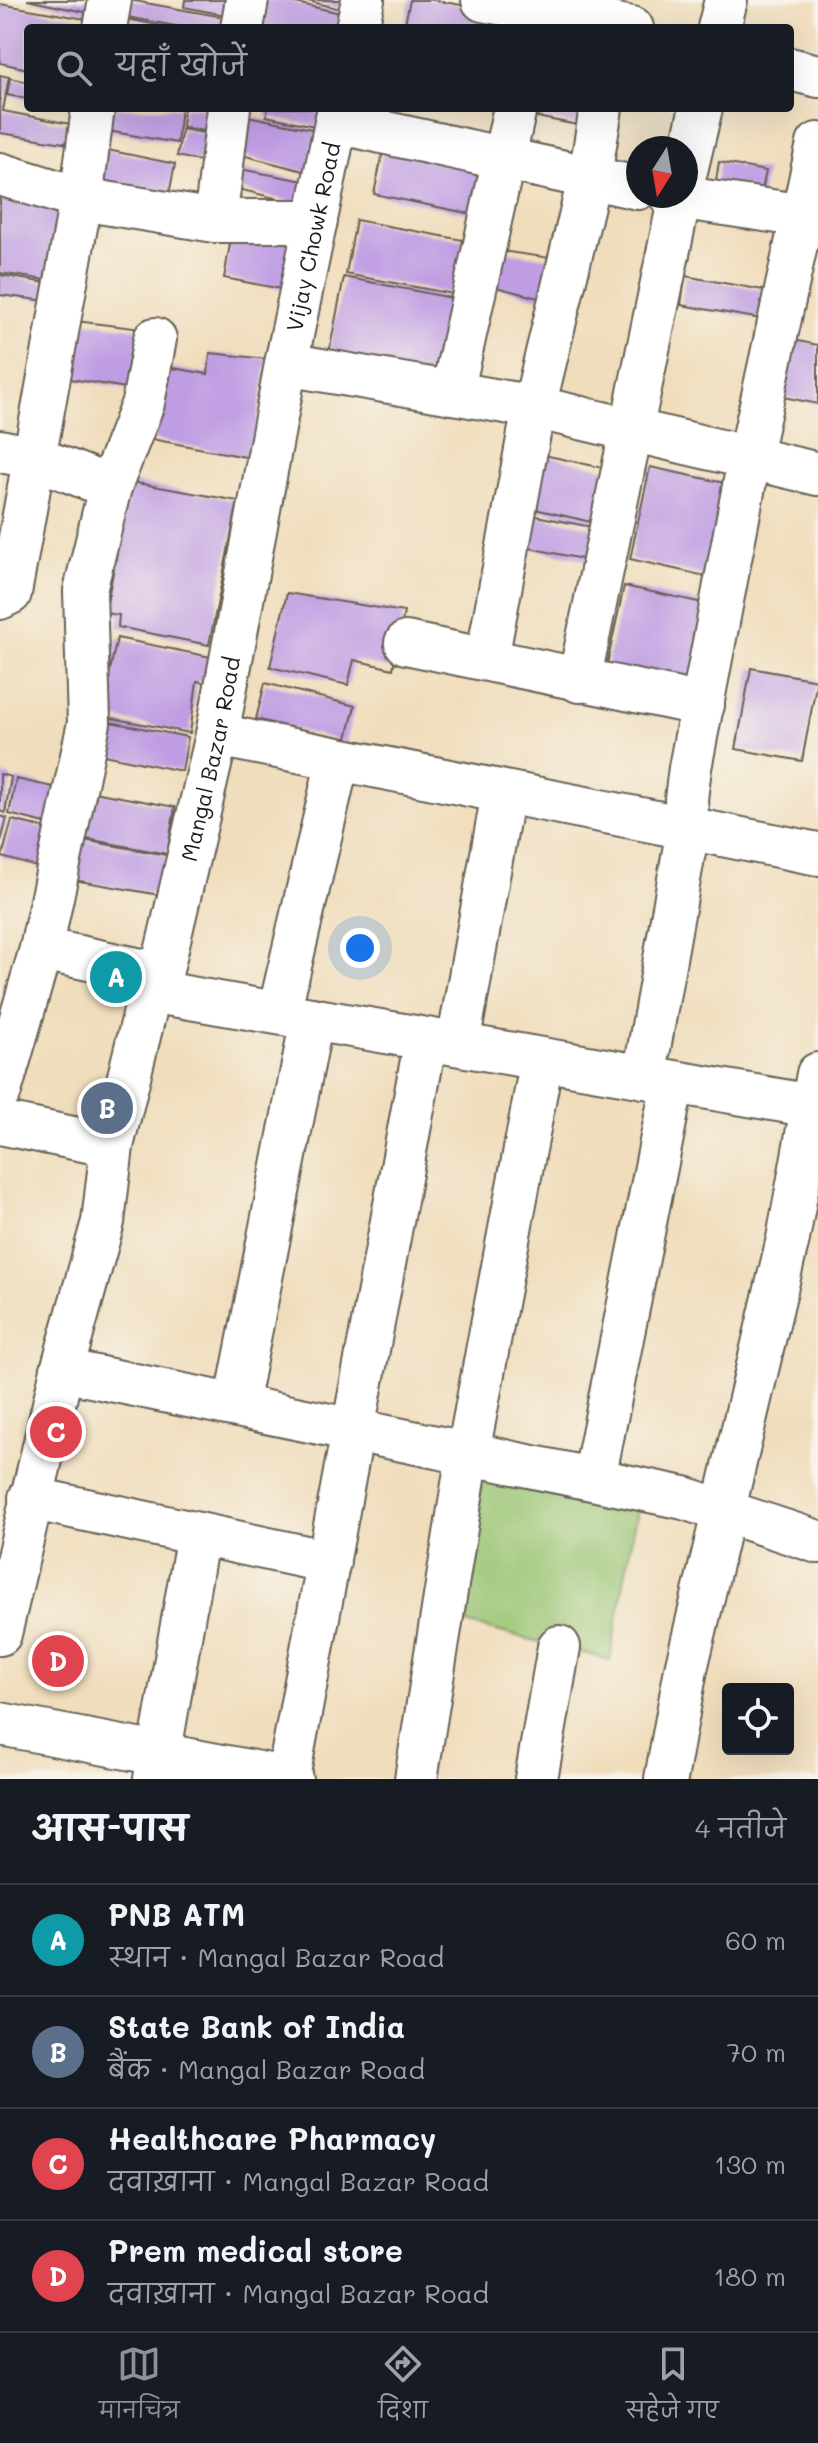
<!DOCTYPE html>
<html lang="hi">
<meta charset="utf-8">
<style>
:root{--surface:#171b24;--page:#242831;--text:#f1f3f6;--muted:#9ea1a6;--line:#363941;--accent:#8c9099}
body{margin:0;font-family:Mali,"Playpen Sans Deva",sans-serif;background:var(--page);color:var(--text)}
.controls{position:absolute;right:24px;bottom:24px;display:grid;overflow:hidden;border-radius:8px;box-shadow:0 8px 32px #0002}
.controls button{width:72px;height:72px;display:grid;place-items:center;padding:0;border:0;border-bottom:2px solid var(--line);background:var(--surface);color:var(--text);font:40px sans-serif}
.compass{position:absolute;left:626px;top:136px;width:72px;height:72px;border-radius:50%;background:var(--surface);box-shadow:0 8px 32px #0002;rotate:191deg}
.you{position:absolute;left:360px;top:948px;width:28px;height:28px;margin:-20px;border:6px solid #fff;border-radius:50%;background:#1a73e8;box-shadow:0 0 0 12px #1a73e833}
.badge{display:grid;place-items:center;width:52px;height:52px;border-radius:50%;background:var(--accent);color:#fff;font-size:26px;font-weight:700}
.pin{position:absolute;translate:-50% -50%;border:4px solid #fff;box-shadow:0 2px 8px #0006}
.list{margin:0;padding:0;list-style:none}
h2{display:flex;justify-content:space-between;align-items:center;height:104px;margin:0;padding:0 32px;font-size:34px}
h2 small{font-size:26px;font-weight:400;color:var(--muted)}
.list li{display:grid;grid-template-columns:52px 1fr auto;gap:24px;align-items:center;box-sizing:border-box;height:112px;padding:0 32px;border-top:2px solid var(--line)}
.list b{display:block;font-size:30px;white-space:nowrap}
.list p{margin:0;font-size:26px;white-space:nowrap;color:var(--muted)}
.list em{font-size:26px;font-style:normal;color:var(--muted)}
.icon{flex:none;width:44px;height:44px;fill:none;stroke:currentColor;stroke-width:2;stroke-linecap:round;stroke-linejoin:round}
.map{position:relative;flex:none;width:818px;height:1779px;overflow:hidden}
.search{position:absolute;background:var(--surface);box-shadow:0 8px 32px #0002;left:24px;right:24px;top:24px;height:88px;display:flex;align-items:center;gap:20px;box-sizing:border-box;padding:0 28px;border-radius:8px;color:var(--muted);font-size:30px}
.sheet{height:552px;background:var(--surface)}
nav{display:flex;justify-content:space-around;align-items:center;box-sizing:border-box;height:112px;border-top:2px solid var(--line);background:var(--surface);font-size:22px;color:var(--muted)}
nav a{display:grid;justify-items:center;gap:4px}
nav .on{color:var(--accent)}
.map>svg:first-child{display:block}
.green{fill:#98c471;stroke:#5a7046;stroke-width:2}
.building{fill:#bf9de3}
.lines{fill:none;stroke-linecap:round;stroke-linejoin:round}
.minor-casing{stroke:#666054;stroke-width:46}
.minor{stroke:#fff;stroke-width:42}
.labels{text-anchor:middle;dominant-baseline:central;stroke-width:7;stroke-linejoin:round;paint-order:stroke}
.street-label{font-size:22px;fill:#1c1c1c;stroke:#f7f3e8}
</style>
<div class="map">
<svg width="818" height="1779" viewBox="0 0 818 1779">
<rect width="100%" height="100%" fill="#f7f3e8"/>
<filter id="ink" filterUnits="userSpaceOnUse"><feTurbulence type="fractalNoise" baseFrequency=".0125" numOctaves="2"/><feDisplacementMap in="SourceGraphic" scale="16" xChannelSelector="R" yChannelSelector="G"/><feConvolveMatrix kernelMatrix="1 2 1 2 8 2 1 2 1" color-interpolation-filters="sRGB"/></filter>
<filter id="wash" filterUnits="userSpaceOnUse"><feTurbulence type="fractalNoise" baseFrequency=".006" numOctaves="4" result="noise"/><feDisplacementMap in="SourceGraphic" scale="32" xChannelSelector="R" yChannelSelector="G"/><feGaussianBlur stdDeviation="1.8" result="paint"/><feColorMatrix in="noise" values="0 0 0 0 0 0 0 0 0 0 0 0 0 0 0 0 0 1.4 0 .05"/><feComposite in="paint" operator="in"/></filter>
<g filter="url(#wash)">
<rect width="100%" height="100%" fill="#f0ddbc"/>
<!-- green -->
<polygon class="green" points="485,1467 638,1503 610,1660 457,1621"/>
<g id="blocks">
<!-- building -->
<g class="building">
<polygon points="27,0 102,0 99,15"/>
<polygon points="129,0 223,17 222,28 186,28 127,17"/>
<polygon points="185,0 233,0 230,16 184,7"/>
<polygon points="256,0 282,0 345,14 342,28 250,28"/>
<polygon points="304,0 353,0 349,11"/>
<polygon points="410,0 433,0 529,17 527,28 404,28"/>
<polygon points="0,4 97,21 96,28 28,28 28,69 0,63"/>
<polygon points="122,18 167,27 167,28 121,28"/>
<polygon points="0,75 9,77 3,111 86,127 83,146 0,133"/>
<polygon points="10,78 28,82 28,99 7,95"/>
<polygon points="99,108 181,108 177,143 96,129"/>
<polygon points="184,108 224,108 221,134 182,127"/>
<polygon points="268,108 324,108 320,127 266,116"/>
<polygon points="522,108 586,108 583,126 521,114"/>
<polygon points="242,115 322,131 311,173 234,153"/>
<polygon points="182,129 221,136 218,165 177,156"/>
<polygon points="384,146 497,172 486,217 374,194"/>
<polygon points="93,147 175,164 168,200 87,193"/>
<polygon points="719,162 766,171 761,196 715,187"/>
<polygon points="234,168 315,183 312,207 230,187"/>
<polygon points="0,190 67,204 52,281 0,273"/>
<polygon points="356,220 463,240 453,294 346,274"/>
<polygon points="233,227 307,241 297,292 224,278"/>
<polygon points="493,250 551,258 546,300 488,285"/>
<polygon points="0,275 52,284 47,301 0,295"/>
<polygon points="685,276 769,291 767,320 681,305"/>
<polygon points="344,277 452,298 436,378 328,357"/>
<polygon points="67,320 151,330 139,390 58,377"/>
<polygon points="779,337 818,345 818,404 768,394"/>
<polygon points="210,353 267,359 251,458 141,437 155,365 208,374"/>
<polygon points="535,453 617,471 604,525 522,506"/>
<polygon points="650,467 734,485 714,578 630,559"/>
<polygon points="131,482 238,501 209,645 118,627 119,615 105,613"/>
<polygon points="521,513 607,530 601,563 515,545"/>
<polygon points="624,586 708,604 687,697 604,678"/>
<polygon points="287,593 404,612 393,669 354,660 348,685 270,667"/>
<polygon points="117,638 211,657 207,683 197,681 190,733 100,716"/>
<polygon points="751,668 817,680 802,761 736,749"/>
<polygon points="265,683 355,706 346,742 256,719"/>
<polygon points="100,720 188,737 182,771 94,753"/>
<polygon points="0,774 11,777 5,813 0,811"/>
<polygon points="16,779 62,789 53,825 9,814"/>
<polygon points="88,791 175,807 167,854 76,837"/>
<polygon points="0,816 7,818 1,841 0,841"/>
<polygon points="12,820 54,830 44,869 2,857"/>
<polygon points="78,839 167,855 160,895 68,879"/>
</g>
</g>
</g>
<g filter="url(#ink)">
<use href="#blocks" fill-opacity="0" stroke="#666054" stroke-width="2"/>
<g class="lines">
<defs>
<g id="minor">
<polyline points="483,0 632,28"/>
<polyline points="105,28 110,0"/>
<polyline points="242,28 247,0"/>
<polyline points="357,28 363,0"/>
<polyline points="719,28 726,0"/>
<polyline points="790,69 818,76"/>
<polyline points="336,122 638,188"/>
<polyline points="686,171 701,108"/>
<polyline points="0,174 81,199 215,221 316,221"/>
<polyline points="671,196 818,218"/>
<polyline points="215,221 229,108"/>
<polyline points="286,364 534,407 818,474"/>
<polyline points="452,393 515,108"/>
<polyline points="0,451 36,458 110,487"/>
<polyline points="0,598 10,593 81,199 93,108"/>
<polyline points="406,643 703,705"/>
<polyline points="487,659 534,407 590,176 601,108"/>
<polyline points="579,681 680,196"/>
<polyline points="217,735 818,854"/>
<polyline points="41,949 161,974"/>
<polyline points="150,991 818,1107"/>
<polyline points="279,1013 338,760"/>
<polyline points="458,1044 503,793"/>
<polyline points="644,1077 688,829 686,799 690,768 749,460 818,144"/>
<polyline points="0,1091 41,949 89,723 85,591 110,487 143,403 155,339"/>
<polyline points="0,1123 112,1146"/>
<polyline points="62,1370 684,1498 818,1542"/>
<polyline points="236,1405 312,1019"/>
<polyline points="594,1479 673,1082"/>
<polyline points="30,1498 329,1562"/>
<path id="s1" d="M 0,1634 L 62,1370 L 103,1222 L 112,1146 L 150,991 L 161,974 L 217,735 L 286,364 L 339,108"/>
<polyline points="0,1724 291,1779"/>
<polyline points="288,1778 426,1039"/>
<polyline points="155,1779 198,1534"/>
<polyline points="416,1779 468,1453 542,1059"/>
<polyline points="536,1779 559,1647"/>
<polyline points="666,1779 686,1669 788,1239 818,1074"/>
</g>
</defs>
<!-- minor casing -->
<use href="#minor" class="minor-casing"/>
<!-- minor -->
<use href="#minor" class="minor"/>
</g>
</g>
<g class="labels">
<!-- street labels -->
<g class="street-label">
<text stroke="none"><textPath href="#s1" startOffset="1434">Vijay Chowk Road</textPath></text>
<text stroke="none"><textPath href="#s1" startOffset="902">Mangal Bazar Road</textPath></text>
</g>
</g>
</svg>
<div class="controls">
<button><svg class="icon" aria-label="locate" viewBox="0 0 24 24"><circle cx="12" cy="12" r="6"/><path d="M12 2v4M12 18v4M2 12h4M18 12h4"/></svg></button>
</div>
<svg class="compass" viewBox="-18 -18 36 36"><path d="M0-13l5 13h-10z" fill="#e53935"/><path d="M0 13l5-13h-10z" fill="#9ea1a6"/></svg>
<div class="you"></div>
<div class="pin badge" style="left:116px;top:977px;background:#0f9aa8">A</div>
<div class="pin badge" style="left:107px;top:1108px;background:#5c6f8a">B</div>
<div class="pin badge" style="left:56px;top:1432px;background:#e0444e">C</div>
<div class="pin badge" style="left:58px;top:1661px;background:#e0444e">D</div>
<div class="search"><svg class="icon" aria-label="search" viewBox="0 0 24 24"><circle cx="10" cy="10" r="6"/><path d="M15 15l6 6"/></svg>यहाँ खोजें</div>
</div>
<section class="sheet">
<h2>आस-पास<small>4 नतीजे</small></h2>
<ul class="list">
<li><span class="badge" style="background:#0f9aa8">A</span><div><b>PNB ATM</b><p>स्थान · Mangal Bazar Road</p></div><em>60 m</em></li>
<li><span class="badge" style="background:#5c6f8a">B</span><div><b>State Bank of India</b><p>बैंक · Mangal Bazar Road</p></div><em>70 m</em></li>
<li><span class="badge" style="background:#e0444e">C</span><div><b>Healthcare Pharmacy</b><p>दवाख़ाना · Mangal Bazar Road</p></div><em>130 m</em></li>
<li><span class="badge" style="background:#e0444e">D</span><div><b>Prem medical store</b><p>दवाख़ाना · Mangal Bazar Road</p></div><em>180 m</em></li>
</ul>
</section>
<nav>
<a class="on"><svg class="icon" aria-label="map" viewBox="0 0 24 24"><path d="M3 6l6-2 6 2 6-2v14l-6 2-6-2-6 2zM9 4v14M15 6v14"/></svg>मानचित्र</a>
<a><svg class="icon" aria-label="directions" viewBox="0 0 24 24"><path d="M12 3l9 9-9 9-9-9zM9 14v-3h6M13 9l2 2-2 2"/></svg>दिशा</a>
<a><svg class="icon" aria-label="saved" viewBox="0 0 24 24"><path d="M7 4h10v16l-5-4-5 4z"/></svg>सहेजे गए</a>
</nav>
